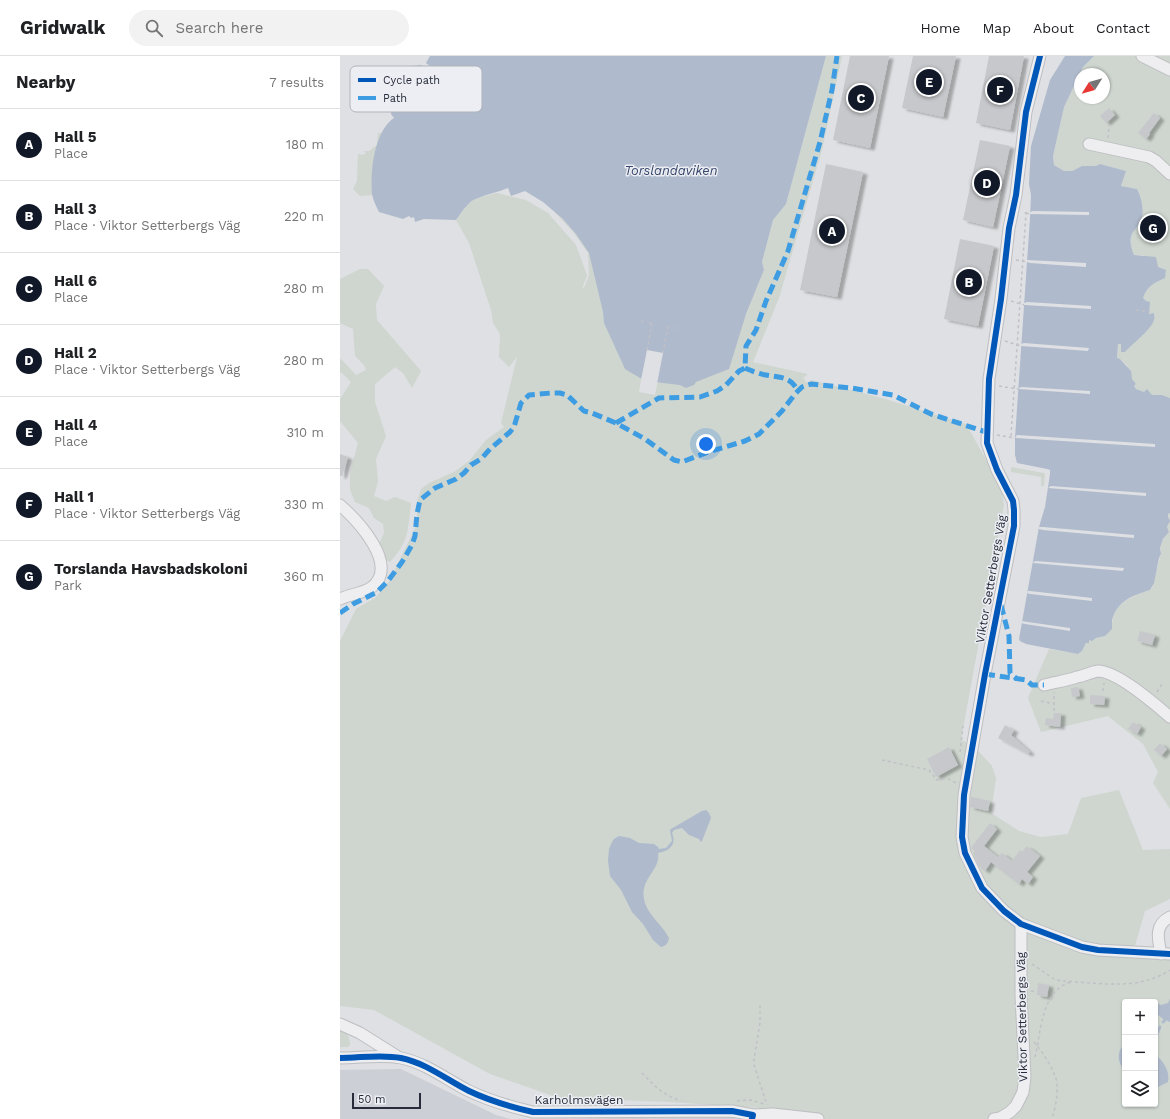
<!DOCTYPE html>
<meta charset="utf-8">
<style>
:root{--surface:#fff;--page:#f2f2f2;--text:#202124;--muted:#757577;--line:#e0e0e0;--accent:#111827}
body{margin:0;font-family:"Work Sans",sans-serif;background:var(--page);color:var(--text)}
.controls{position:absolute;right:12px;bottom:12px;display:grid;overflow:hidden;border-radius:4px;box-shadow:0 1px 3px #0004}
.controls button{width:36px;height:36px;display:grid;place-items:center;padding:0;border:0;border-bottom:1px solid var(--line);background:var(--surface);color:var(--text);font:20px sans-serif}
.compass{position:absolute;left:734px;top:12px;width:36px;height:36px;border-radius:50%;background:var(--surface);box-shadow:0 1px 3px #0004;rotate:233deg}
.scale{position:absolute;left:12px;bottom:10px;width:69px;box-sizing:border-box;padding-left:4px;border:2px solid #282c3a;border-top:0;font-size:11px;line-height:14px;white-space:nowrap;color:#282c3a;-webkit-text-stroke:3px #eceef3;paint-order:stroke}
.you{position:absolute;left:366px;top:388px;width:14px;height:14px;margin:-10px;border:3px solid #fff;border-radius:50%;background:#1a73e8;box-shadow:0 0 0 6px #1a73e833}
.badge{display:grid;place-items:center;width:26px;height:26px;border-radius:50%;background:var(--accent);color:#fff;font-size:13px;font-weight:700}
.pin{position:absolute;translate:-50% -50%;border:2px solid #fff;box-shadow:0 1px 4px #0006}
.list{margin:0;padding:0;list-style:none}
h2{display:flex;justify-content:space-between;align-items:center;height:52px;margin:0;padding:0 16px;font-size:17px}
h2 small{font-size:13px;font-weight:400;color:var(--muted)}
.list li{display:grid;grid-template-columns:26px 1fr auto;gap:12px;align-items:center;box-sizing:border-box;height:72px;padding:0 16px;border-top:1px solid var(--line)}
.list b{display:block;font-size:15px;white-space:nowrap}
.list p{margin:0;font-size:13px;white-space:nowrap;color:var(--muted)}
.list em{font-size:13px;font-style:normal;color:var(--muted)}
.icon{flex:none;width:22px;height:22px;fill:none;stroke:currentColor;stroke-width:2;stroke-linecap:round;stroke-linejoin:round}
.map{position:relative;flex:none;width:830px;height:1063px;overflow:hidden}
header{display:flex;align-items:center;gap:24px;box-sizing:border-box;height:56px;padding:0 20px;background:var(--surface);border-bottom:1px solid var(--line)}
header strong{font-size:19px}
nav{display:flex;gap:22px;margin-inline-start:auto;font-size:14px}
.search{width:280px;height:36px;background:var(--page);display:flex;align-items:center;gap:10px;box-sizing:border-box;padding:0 14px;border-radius:22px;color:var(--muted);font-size:15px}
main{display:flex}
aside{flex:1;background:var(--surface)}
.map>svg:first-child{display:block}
.built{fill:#cdcfd6}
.green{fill:#ced6cf;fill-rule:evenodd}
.water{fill:#afbacc}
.pier{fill:#dfe0e3}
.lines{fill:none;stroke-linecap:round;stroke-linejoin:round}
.stream{stroke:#afbacc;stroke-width:3}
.building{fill:#c7c8cb;filter:url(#shadow)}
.minor-casing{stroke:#bdbec1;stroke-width:13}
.path{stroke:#c0c1c6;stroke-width:1.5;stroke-dasharray:3 3;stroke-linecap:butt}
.minor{stroke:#eeeef0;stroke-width:11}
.quiet{stroke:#3d9ce2;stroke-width:5;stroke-dasharray:10 5;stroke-linecap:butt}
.cycleway-casing{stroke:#eceef3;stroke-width:8}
.cycleway{stroke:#0057b8;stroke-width:6}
.labels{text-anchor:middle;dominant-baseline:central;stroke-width:3;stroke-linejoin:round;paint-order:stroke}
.street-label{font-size:12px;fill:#282c3a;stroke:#eceef3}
.water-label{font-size:13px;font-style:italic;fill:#36466a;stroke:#eceef3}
.key{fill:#eceef3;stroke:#b1b4bc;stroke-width:1}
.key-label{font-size:11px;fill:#282c3a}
</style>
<header>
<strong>Gridwalk</strong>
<div class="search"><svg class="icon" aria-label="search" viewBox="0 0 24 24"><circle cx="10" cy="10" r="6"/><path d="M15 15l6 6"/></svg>Search here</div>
<nav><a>Home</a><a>Map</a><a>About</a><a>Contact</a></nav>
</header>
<main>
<aside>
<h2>Nearby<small>7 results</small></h2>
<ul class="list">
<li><span class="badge">A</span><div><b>Hall 5</b><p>Place</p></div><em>180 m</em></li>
<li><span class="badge">B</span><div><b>Hall 3</b><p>Place · Viktor Setterbergs Väg</p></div><em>220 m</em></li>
<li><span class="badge">C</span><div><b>Hall 6</b><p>Place</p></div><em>280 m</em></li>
<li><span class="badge">D</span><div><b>Hall 2</b><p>Place · Viktor Setterbergs Väg</p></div><em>280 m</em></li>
<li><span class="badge">E</span><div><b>Hall 4</b><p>Place</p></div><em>310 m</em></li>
<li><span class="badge">F</span><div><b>Hall 1</b><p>Place · Viktor Setterbergs Väg</p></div><em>330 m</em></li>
<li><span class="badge">G</span><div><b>Torslanda Havsbadskoloni</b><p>Park</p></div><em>360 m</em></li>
</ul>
</aside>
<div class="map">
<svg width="830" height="1063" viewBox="0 0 830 1063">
<defs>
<filter id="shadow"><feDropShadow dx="4.5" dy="2.5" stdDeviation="1" flood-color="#0004"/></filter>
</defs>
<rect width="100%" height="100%" fill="#dfe0e3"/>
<!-- built -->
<polygon class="built" points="61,1013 156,1059 171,1063 395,1061 397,1063 0,1063 0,1014"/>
<!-- green -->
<g class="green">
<path d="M 486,0 L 502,0 L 482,94 L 439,242 L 413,306 L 468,318 L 463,322 L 467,327 L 471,324 L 542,342 L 626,368 L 661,430 L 664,449 L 621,684 L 633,689 L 652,710 L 656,722 L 651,757 L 679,775 L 701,781 L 728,778 L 741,742 L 779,734 L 803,794 L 830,793 L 830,843 L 805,855 L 794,893 L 830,895 L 830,1063 L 421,1063 L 419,1052 L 330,1046 L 219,1042 L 150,1018 L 34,954 L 0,950 L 0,585 L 16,553 L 36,541 L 50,524 L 77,468 L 77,446 L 81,433 L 89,427 L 114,416 L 129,405 L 146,384 L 164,371 L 161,367 L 177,301 L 169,311 L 159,301 L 160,278 L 153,267 L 151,254 L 129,187 L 116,164 L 127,149 L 137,142 L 157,137 L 186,144 L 208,157 L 236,189 L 247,219 L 242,233 L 245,230 L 249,219 L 248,197 L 234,177 L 209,150 L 231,161 L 304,307 L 299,336 L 315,339 L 320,314 L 406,258 L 424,214 L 422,206 L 433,163 L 446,148 ZM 785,946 L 815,946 L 815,1048 L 785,1048 Z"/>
<path d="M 754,0 L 830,0 L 830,342 L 822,339 L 812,339 L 808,335 L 804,336 L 796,333 L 794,330 L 796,328 L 792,323 L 787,309 L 780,303 L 777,303 L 778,288 L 781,288 L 785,296 L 790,289 L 804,277 L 814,265 C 808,257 809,249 803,242 C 807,230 814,227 825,221 L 826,215 L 818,211 L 803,199 L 794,199 C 791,192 788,181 794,175 C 796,172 799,170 800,167 C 803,157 802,142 797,133 L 781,130 L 786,115 L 760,108 L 756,110 L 742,110 L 732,115 L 724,115 L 714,109 L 713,99 L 724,51 L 743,11 ZM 740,18 L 764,18 L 764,42 L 740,42 Z"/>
<polygon points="38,77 41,77 38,140 32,139 20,140 13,133 17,125 18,98 23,99 26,97 24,95 29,95 37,89"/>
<path d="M 20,213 L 28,213 L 44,230 L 36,248 L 37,264 L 81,315 L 72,332 L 63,317 L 55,311 L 35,328 L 35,346 L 46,380 L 36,403 L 38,425 L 34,440 L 46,445 L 55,441 L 71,447 C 68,473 69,486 50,506 L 44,504 L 39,488 L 44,477 L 43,468 L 34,462 L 29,452 L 15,446 L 10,434 L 10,417 L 18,387 L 0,365 L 0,343 L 11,326 L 2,317 L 0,317 L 0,302 L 16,319 L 26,314 L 24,309 L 15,300 L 13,273 L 0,267 L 0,223 Z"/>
<polygon points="671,411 704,417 705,418 704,430 701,430 701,421 671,416"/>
<path d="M 830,457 L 830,753 L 813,727 L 818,716 L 803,688 L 768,660 L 701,676 L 688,642 L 709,593 L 739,598 L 742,595 L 746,587 L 749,584 L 765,580 L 772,570 C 772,547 791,541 810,534 L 812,532 L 821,498 C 819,488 823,484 829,476 L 827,471 L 829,468 L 828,458 Z"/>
<path d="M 0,970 C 6,976 10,980 10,989 L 8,991 L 0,991 Z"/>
</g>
<!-- water -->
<g class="water">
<path d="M 90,0 L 486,0 L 446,148 L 433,164 L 422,206 L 424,214 L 406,258 L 389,313 L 356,326 L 354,329 L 346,332 L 340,329 L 315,326 L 300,322 L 285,313 L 264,267 L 263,256 L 249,197 L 236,178 L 223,163 L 203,146 L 185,135 L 171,140 L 168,132 C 158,136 148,138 138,142 C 128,145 122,156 116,164 L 84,163 L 75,166 L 74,161 L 71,162 L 69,160 L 63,163 L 39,156 C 36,150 33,144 32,138 C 30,117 34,75 54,62 L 51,58 L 53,43 L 66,21 L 63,19 L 72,10 L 81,9 L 85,12 L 88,11 L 91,11 L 86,7 Z"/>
<path d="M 725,0 L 754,0 L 743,11 L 724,51 L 713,100 L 714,109 L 724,115 L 732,115 L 742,110 L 756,110 L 760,108 L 786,115 L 781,130 L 797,133 C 802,142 805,158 800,167 C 798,170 796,172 794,175 C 788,181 791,192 794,199 L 816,201 L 818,211 L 826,214 L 825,222 C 814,227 807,230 803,242 L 806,245 L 810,246 L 809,258 L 814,257 C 814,260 815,262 814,264 C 811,274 792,288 785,296 L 781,296 L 781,288 L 778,288 L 777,302 L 780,303 L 791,315 L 792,323 L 796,328 L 794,330 L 796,333 L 804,336 L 807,333 L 812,339 L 822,339 L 830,342 L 830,457 L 828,458 L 828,461 L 830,465 L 827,471 L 829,476 L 823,483 L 820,492 L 821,498 L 819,502 L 814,527 L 810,534 C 792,540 778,544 772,564 C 772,566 772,571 772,573 L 765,580 L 756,582 L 752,585 L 749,584 L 749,587 L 746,587 L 742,595 L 738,598 L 686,588 L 680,585 L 679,583 L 699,471 L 705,451 L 710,418 L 710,414 L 707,413 L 677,407 L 675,399 L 675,382 L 690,162 L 691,139 L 689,128 L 691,90 L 710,24 Z"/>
<path d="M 366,754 L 369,757 L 371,762 L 362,785 L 361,786 L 359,783 L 349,779 L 342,772 L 334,774 L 332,777 C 337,789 329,795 318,797 C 321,814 300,822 304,843 C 307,859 322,868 329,882 C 328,887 326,890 321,891 L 313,884 L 303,868 L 292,856 L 281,834 L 270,820 L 268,805 L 269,793 L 272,786 L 274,783 L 279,780 L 290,782 L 299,787 L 314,788 L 318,791 L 319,793 L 326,792 L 332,785 L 330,774 L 331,773 L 362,755 Z"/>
<polygon points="830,943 830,966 823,963 815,956 815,947 821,949 828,947"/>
<path d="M 785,987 L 785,1015 C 777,1006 776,996 785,987 Z"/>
<path d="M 815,998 C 823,1005 830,1014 828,1026 L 818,1031 L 815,1030 Z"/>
</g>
<!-- pier -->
<g class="pier">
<polygon points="693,155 749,156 749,159 690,158 690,156"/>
<polygon points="687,204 746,207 746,211 690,207 687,206"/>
<polygon points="687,246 751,250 751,253 684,249 684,247"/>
<polygon points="684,287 749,292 748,295 681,290 681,288"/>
<polygon points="307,294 323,297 317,328 301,324"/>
<polygon points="681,331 750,335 750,338 678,333"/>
<polygon points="677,379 815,388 815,391 675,382"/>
<polygon points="711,430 806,437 806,440 708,432"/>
<polygon points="699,471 703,471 794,479 794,482 703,474 699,473"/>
<polygon points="696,505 784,512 783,515 693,507 693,506"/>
<polygon points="688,535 690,535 752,542 752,545 690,538 687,537"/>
<polygon points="681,565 730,572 730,575 685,568 681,567"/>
</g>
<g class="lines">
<!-- stream -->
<g class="stream">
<polyline points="823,966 825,964"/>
<polyline points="815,982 820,971"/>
</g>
</g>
<!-- building -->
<g class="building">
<polygon points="510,0 549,0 530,92 493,84"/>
<polygon points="573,0 616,0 603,61 562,52"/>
<polygon points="649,0 684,0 670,74 636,67"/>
<polygon points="769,52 775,59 766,67 760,60"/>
<polygon points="814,57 820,62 809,77 810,78 806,83 798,77"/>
<polygon points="640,84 670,90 653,171 623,164"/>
<polygon points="486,108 523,116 497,241 460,234"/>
<polygon points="620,183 654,190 638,270 604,263"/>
<polygon points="0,398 8,401 2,420 0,420"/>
<polygon points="800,575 815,579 812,589 797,585"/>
<polygon points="738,631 740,640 732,641 731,632"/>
<polygon points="750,639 765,640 764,649 750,648"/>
<polygon points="714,657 721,657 720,671 705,669 706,662 713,663"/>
<polygon points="793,666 801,671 797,678 788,673"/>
<polygon points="665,669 674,674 671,679 690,696 688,698 658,682"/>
<polygon points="820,687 827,693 821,700 814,694"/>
<polygon points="609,691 618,709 596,721 587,703"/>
<polygon points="631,741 650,745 648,755 630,751"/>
<polygon points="650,767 657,773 644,790 658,801 662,797 672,805 680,794 682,796 687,790 700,800 687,816 693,821 688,828 682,823 679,828 651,806 645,815 639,810 633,797 635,795 631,792"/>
<polygon points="698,927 709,929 707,941 697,939"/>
</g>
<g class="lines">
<defs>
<g id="minor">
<polyline points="700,0 686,56 676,139 669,172 661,243 649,323 647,387 657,414 673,445 674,454 674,470 645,618 624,739 622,781 625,797 642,832 664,855 681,868 742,891 758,894 830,898"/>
<polyline points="802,0 830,14"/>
<polyline points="749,88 809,101 816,105 830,118"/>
<path d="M 0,449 C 17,464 60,509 32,531 C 22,538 10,538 0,543"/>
<path d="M 704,629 C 715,626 726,625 737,621 C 744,620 751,616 758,615 C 777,615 815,648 830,661"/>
<path d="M 821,898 C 818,883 814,869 830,861"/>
<polyline points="0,968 20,977 58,1001"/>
<path d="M 0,1002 C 20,1002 41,998 61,1002 C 86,1007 107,1024 129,1035 C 150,1045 171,1051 193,1056 L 392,1055 L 413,1059 L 412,1063"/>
<polyline points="413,1059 433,1058 478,1063"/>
<polyline points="654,1063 660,1062 670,1056 676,1050 683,1036 685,1021 681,940 681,868"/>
</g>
</defs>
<!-- minor casing -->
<use href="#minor" class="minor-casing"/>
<!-- path -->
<g class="path">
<polyline points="768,82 769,69"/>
<polyline points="686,157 690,158"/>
<polyline points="676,204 687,206"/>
<polyline points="671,245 684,249"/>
<polyline points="796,254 810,256"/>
<polyline points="302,266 303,264"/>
<polyline points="310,268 310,266"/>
<polyline points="337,273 338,271"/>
<polyline points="665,285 681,290"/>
<polyline points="307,294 312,267"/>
<polyline points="323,297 328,270"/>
<polyline points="659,330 678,333"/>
<polyline points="657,379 675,382"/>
<polyline points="671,380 686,157 682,155"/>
<polyline points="763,635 764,627"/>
<polyline points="817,636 822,628"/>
<polyline points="701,645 714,648"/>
<polyline points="714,655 714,636"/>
<polyline points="620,696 623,670"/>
<polyline points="542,704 589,714 597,724 607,722 616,727"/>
<path d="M 692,908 L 714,923 L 721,925 C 757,926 797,936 830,914"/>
<polyline points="691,935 697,936"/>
<polyline points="420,949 420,967 414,1003 414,1009 427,1049"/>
<path d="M 694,986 C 702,995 716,1016 717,1028 C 718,1039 715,1053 712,1063"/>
<path d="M 695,1001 C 701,977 701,934 731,926"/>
<path d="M 302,1017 C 314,1029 324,1041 341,1044"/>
<polyline points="397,1045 411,1044 424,1048"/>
</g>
<!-- minor -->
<use href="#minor" class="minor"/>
<!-- quiet -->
<g class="quiet">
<path d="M 405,312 C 412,315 419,318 426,319 C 441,322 450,320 458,335"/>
<polyline points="276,367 319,342 360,341 377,335 386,329 399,315 405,312 406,290 416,274 426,245 448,195 480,86 492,34 497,0"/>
<polyline points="661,549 669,580 670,617 677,623"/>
<polyline points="0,557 13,548 37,536 48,525 62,506 72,489 75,480 77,458 80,444 95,432 116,423 124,417 131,409 141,403 150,393 170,376 174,371 181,347 189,339 211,337 220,337 227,339 244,355 252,357 276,367 305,383 334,404 342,406 368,396 405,385 419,378 442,355 455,338 462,331 471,328 511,332 553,339 591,358 646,376"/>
<polyline points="645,618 686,624 692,629 704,629"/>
</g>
<defs>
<g id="cycleway">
<polyline points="700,0 686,56 676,139 669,172 661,243 649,323 647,387 657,414 673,445 674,454 674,470 645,618 624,739 622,781 625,797 642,832 664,855 681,868 742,891 758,894 830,898"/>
<path d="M 0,1002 C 20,1002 41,998 61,1002 C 86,1007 107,1024 129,1035 C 150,1045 171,1051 193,1056 L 392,1055 L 413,1059 L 412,1063"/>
</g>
</defs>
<!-- cycleway casing -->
<use href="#cycleway" class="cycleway-casing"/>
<!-- cycleway -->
<use href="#cycleway" class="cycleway"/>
</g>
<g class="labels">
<!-- street labels -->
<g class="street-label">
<text transform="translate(651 523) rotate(-80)">Viktor Setterbergs Väg</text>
<text transform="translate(682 961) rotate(-91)">Viktor Setterbergs Väg</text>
<text x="239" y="1044">Karholmsvägen</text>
</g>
<!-- water labels -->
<g class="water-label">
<text x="331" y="114">Torslandaviken</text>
</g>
</g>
<!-- legend -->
<rect x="10" y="10" width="132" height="46" rx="6" class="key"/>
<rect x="18" y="22" width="18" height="4" fill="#0057b8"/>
<rect x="18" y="40" width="18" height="4" fill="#3d9ce2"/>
<g class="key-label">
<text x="43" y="28">Cycle path</text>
<text x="43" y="46">Path</text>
</g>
</svg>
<div class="controls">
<button>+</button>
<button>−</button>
<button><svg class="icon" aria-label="layers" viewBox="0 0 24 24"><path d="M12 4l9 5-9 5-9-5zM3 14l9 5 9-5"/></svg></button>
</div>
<svg class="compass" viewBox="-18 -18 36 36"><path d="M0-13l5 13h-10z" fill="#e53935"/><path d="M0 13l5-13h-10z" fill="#757577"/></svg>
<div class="scale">50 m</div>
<div class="you"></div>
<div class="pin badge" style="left:492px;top:175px">A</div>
<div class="pin badge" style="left:629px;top:226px">B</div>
<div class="pin badge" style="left:521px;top:42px">C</div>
<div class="pin badge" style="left:647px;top:127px">D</div>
<div class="pin badge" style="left:589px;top:26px">E</div>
<div class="pin badge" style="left:660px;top:34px">F</div>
<div class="pin badge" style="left:813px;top:172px">G</div>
</div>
</main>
